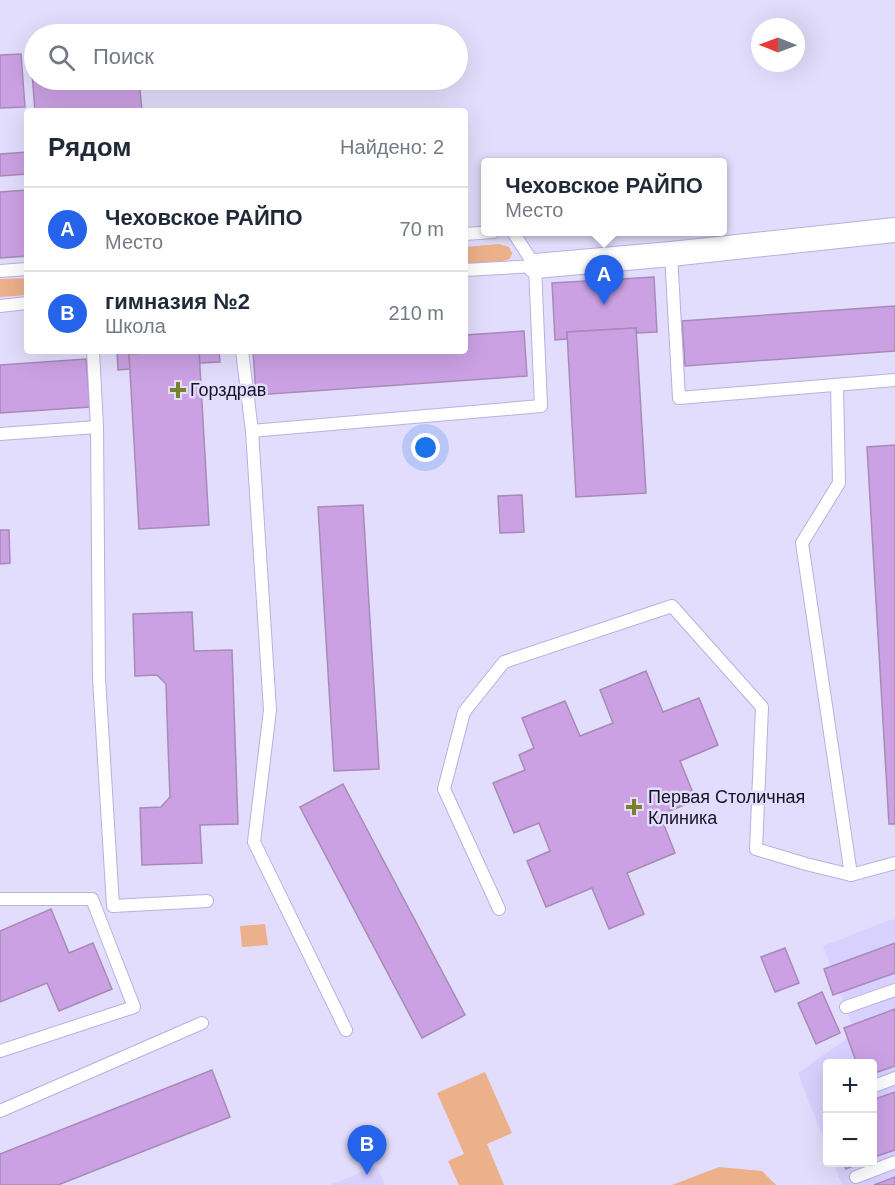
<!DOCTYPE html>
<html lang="ru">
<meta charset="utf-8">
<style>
:root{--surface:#fff;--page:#f2f2f3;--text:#1f2937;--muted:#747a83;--line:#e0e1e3;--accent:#2563eb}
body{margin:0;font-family:Helvetica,sans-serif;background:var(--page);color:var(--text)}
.controls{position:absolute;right:18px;bottom:18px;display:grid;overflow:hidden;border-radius:6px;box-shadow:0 6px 24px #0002}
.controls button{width:54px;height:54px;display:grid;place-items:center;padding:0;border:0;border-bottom:2px solid var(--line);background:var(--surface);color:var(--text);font:30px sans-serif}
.compass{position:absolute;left:751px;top:18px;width:54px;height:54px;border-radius:50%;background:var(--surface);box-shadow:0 6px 24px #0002;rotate:271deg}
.you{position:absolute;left:426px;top:448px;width:21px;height:21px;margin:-15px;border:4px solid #fff;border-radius:50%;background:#1a73e8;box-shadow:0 0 0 9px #1a73e833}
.badge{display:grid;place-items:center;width:39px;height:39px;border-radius:50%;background:var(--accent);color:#fff;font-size:20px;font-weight:700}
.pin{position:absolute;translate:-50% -50px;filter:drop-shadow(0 2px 3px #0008)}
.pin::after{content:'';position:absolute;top:32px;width:21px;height:18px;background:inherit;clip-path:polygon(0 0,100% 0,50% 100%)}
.popup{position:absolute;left:481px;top:158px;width:246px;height:78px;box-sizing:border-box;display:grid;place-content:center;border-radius:6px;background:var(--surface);filter:drop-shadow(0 2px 4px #0005);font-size:20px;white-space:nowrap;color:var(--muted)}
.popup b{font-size:22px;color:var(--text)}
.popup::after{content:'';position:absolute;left:50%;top:100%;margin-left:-12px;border:12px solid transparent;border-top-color:var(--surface)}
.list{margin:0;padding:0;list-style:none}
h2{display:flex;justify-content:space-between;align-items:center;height:78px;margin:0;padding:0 24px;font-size:26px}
h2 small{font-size:20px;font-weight:400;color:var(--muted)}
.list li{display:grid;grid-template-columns:39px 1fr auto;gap:18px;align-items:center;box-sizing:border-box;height:84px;padding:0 24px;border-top:2px solid var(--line)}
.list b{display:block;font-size:22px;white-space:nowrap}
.list p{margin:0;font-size:20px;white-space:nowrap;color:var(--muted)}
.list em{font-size:20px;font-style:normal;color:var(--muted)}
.icon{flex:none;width:33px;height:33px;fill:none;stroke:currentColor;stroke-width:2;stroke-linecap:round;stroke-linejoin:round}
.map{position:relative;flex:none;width:895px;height:1185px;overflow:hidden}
.search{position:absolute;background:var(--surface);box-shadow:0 6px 24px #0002;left:24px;top:24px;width:444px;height:66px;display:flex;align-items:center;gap:15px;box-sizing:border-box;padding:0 21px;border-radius:33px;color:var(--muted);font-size:22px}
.panel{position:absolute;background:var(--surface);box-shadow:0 6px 24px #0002;left:24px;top:108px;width:444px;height:246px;border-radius:6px}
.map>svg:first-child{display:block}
.built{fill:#d8d0fe}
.green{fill:#ecb08b}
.building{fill:#cba1e4;stroke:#a68bb6;stroke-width:1.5}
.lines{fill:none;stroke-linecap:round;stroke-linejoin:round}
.lane-casing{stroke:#b9b0e1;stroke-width:14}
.street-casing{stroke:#b9b0e1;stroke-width:26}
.lane{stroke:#fff;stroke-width:12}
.street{stroke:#fff;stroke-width:24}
.poi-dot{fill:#7b802a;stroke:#e2ddfc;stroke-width:2}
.labels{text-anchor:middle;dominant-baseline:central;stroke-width:5;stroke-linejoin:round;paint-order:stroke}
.poi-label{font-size:18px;fill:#161224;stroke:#e2ddfc;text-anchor:start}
</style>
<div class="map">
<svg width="895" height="1185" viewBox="0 0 895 1185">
<rect width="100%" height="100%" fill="#e2ddfc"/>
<!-- built -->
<g class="built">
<polygon points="895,918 895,1185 842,1185 833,1163 872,1162 872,1064 828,1064 827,1148 798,1073 855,1033 823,946"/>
<polygon points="377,1166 385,1185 330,1185"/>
</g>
<!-- green -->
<g class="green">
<polygon points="499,244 509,247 512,253 510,259 503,261 465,264 465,247"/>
<polygon points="27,278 27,295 0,297 0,279"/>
<polygon points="265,924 268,945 242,947 240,926"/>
<polygon points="485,1072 512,1133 487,1144 504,1185 459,1185 448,1161 464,1154 437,1093"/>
<polygon points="719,1167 762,1171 776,1185 672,1185"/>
</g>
<!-- building -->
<g class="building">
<polygon points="21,54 25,107 0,108 0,55"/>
<polygon points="34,72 34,80 139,80 142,111 35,111 32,73"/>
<polygon points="27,152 27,174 0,176 0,154"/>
<polygon points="27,190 27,256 0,258 0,192"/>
<polygon points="654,277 657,332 637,333 636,328 567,332 567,339 555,340 552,283"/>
<polygon points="895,306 895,351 685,366 682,321"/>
<polygon points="636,328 646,493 576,497 567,332"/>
<polygon points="524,331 527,376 256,395 253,351 465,351 465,335"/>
<polygon points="117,351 182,351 129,354 130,369 118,370"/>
<polygon points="182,351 199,351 209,525 139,529 129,354"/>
<polygon points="199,351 219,351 220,362 200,363"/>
<polygon points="86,359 90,407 0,413 0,365"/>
<polygon points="895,445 895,824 889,824 867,447"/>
<polygon points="522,495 524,532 500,533 498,496"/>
<polygon points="363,505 379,769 334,771 318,507"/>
<polygon points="0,530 9,530 10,563 0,564"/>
<polygon points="192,612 194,651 232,650 238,824 200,825 202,863 142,865 140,808 161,807 170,797 168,745 166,684 157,675 135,676 133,614"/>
<polygon points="646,671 663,712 699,698 718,745 680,761 696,800 660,815 675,853 627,873 644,914 609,929 592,888 546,907 527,861 550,851 539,823 514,833 493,783 525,770 519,755 534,748 522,718 565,701 580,736 613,723 600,690"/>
<polygon points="343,784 465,1015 422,1038 300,807"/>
<polygon points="51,909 69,953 93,943 112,989 59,1011 47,983 0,1002 0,931"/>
<polygon points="895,943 895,973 833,995 824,969"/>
<polygon points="785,948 799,983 775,992 761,957"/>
<polygon points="822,992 840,1033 816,1044 798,1003"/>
<polygon points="895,1009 895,1066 872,1074 872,1064 857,1064 844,1028"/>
<polygon points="212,1070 230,1117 58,1185 0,1185 0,1154"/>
<polygon points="895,1092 895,1150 874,1157 872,1153 872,1100"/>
<polygon points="843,1162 862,1162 846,1169"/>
<polygon points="895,1177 895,1185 874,1185"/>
</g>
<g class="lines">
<defs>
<g id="lane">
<polyline points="513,232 535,266"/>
<polyline points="465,234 493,232"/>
<polyline points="671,254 679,398 895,380"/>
<polyline points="465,270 535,266"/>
<polyline points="0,271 27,269"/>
<polyline points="0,306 27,303"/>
<polyline points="93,351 97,427 99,678 113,906 207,901"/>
<polyline points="242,351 252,431 270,710 254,842 346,1030"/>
<polyline points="837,385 839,483 802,543 851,875"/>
<polyline points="252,431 541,406 535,266"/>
<polyline points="0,434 97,427"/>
<polyline points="0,899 92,899 134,1007 0,1051"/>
<polyline points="499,909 444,789 464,712 504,662 672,606 762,707 756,849 806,864 851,875 895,863"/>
<polyline points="846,1007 895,990"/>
<polyline points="872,1087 895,1078"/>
<polyline points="0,1111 202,1023"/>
<polyline points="856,1177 895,1162"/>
</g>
<polyline id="street" points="535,266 671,254 895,230"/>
</defs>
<!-- lane casing -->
<use href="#lane" class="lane-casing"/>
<!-- street casing -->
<use href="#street" class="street-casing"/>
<!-- lane -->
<use href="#lane" class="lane"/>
<!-- street -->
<use href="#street" class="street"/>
</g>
<!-- markers -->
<g class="poi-dot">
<path d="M175 381h6v6h6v6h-6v6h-6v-6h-6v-6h6z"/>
<path d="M631 798h6v6h6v6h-6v6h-6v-6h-6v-6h6z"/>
</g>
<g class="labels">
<!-- poi labels -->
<g class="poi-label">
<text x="190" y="390">Горздрав</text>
<text x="648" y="797">Первая Столичная<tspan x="648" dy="21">Клиника</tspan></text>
</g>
</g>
</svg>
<div class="controls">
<button>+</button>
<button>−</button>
</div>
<svg class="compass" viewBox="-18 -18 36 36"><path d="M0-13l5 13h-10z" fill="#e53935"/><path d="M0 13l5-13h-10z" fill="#747a83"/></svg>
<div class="you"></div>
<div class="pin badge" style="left:604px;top:305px">A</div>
<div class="popup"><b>Чеховское РАЙПО</b>Место</div>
<div class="pin badge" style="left:367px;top:1175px">B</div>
<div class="search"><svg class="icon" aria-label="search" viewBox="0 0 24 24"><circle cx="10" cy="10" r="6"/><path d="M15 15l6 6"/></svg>Поиск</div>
<section class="panel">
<h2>Рядом<small>Найдено: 2</small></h2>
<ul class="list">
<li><span class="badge">A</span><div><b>Чеховское РАЙПО</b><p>Место</p></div><em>70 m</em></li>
<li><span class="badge">B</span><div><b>гимназия №2</b><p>Школа</p></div><em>210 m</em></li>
</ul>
</section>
</div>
